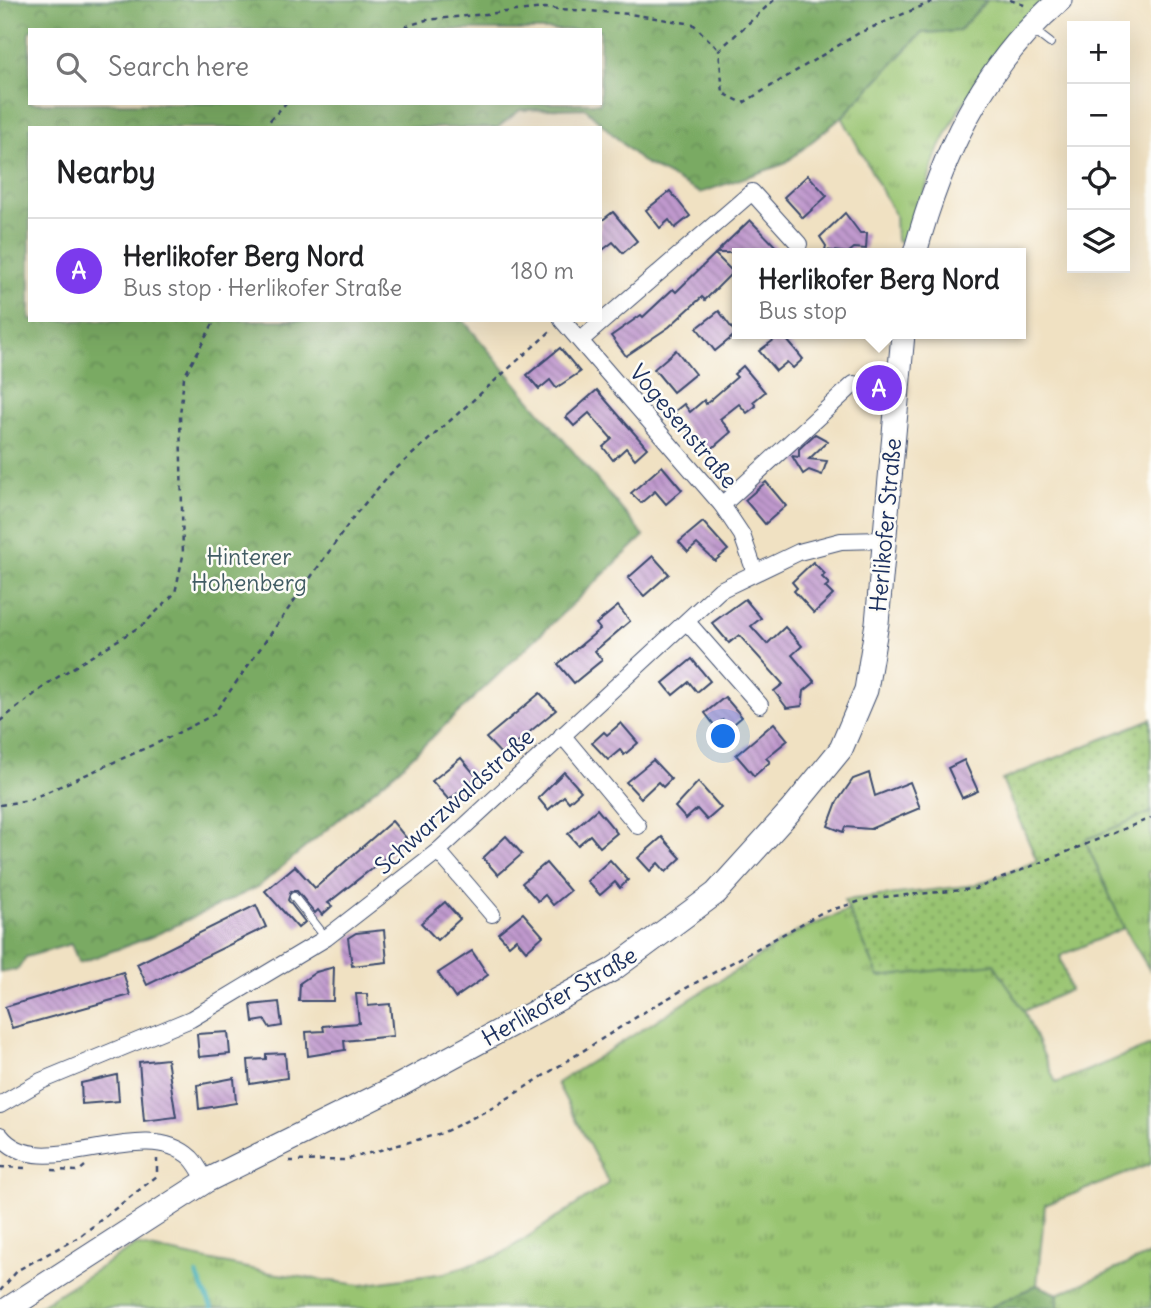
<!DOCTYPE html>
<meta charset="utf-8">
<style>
:root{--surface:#fff;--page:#f2f2f2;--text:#202124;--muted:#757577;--line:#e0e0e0;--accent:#7c3aed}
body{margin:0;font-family:Delius,sans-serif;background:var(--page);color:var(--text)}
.controls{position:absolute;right:21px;top:21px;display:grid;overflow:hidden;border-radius:0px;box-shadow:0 7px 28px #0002}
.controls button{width:63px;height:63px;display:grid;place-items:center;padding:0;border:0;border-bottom:2px solid var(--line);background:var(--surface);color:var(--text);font:35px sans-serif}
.you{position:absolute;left:724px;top:737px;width:24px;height:24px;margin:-18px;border:5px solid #fff;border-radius:50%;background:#1a73e8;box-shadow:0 0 0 10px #1a73e833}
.badge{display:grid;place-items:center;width:46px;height:46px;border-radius:50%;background:var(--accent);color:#fff;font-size:23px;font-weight:700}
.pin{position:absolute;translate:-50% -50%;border:4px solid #fff;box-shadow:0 2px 7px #0006}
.popup{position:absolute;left:732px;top:248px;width:294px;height:91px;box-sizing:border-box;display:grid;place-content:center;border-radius:0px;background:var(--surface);filter:drop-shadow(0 2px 5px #0005);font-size:23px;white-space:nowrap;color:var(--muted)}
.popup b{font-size:26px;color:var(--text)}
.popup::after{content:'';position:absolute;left:50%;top:100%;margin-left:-14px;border:14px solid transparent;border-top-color:var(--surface)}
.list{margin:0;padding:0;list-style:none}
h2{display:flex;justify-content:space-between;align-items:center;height:91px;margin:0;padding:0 28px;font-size:30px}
h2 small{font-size:23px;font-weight:400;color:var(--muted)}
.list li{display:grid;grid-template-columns:46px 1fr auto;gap:21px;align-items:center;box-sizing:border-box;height:105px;padding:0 28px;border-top:2px solid var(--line)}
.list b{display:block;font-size:26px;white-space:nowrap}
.list p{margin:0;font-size:23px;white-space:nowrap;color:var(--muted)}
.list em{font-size:23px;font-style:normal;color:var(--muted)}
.icon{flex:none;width:38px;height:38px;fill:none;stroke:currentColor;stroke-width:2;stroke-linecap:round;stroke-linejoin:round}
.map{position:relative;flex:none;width:1151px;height:1308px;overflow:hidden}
.search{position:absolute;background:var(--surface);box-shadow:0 7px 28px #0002;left:28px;top:28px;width:574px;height:77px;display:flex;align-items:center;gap:18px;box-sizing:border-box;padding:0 24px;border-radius:0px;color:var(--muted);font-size:26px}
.panel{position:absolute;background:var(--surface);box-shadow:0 7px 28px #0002;left:28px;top:126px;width:574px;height:196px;border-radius:0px}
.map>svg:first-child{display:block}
.grass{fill:url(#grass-tufts);stroke:#5a7a68;stroke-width:2}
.forest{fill:url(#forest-crowns);stroke:#4a6c60;stroke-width:2;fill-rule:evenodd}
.park{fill:url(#park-dots);stroke:#5a7a68;stroke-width:2}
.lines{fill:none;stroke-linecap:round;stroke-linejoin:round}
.stream{stroke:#3aabb4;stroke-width:4.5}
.building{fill:url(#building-back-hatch)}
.service-casing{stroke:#3b4a6d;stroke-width:10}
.minor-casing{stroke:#3b4a6d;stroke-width:18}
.secondary-casing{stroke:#3b4a6d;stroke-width:25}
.path{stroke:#3b4a6d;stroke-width:2.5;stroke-dasharray:5 5;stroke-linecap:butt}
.service{stroke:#fff;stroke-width:8}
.minor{stroke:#fff;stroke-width:16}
.secondary{stroke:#fff;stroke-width:23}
.labels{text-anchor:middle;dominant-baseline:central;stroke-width:5;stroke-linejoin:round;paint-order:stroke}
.street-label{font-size:23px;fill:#1b2f5e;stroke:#fdfcf7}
.park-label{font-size:23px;fill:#415c64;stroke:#fdfcf7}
</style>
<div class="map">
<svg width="1151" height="1308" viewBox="0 0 1151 1308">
<defs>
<pattern id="grass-tufts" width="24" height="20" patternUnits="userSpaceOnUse" patternTransform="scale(1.75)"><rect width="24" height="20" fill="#99c471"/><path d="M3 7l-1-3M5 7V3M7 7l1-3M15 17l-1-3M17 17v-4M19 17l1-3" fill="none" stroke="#7ca060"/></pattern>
<pattern id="forest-crowns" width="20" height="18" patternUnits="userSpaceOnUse" patternTransform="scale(1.75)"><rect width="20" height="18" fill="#7aaa63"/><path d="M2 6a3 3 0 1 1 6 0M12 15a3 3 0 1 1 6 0" fill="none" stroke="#638b55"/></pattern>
<pattern id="park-dots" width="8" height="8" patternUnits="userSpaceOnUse" patternTransform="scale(1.75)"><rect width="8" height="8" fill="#99c471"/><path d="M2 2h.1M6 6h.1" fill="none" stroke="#7ca060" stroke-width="1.8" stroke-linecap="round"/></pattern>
<pattern id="building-back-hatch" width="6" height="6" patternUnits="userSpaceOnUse" patternTransform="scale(1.75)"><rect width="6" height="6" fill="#c099cd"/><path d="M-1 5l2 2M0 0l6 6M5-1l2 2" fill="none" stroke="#9b7daa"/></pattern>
</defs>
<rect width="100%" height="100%" fill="#fdfcf7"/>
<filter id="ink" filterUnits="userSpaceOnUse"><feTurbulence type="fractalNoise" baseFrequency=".0143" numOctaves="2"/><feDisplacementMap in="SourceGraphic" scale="14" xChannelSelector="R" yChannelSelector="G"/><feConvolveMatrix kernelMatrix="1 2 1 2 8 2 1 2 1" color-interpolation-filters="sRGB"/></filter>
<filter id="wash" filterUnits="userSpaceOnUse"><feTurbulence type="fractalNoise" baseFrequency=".00686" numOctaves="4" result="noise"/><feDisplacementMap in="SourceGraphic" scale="28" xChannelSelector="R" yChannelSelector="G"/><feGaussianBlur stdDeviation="1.57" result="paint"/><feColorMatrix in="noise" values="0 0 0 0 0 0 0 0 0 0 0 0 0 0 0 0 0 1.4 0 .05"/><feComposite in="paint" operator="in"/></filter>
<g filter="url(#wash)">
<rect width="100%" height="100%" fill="#f0e1c2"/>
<!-- grass -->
<g class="grass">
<polygon points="987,0 1047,0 961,106 936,155 909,244 896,240 895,215 842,117 922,33 959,31"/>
<polygon points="1151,812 1151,870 1148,872 1151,884 1149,969 1124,928 1085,840"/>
<polygon points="848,910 880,977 994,963 1024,1011 1056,1083 1151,1045 1151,1164 1045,1205 1037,1285 989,1308 36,1308 136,1245 271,1273 361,1285 445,1273 500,1255 609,1183 557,1083 797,932"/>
<polygon points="1151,1254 1151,1308 1058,1308 1058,1294"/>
</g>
<!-- forest -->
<g class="forest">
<path d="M 0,0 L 987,0 L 959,31 L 922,33 L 842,117 L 784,164 L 700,193 L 641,161 L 585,108 L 520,110 L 497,128 L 30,128 L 30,320 L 463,320 L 644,536 L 399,769 L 258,887 L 151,937 L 79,963 L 71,944 L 26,957 L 18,969 L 0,972 ZM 30,30 L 600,30 L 600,103 L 30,103 Z"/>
<polygon points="1037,1285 1058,1294 1058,1308 989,1308"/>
</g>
<!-- park -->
<polygon class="park" points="1151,719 1151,812 1085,840 1124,928 1060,956 1070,990 1024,1011 994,964 879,977 844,900 975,885 1037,861 1002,780"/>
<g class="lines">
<!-- stream -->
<polyline class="stream" points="197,1275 212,1308"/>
</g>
<g id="blocks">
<!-- building -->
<g class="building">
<polygon points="808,175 827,196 803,218 784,197"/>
<polygon points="670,191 690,216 675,228 669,220 660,228 646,210"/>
<polygon points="613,212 637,241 623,253 613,242 600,252 600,222"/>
<polygon points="845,213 860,233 867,233 866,249 854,248 848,253 825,250 826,246 820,237"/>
<polygon points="750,220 782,253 716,253 727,242"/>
<polygon points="715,254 733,272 705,300 702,297 669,327 626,356 611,336 641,315 643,317 673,289 676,292"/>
<polygon points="719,311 736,334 715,351 697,328"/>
<polygon points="782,334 803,359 793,368 787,362 776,371 759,351"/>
<polygon points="560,348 580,372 556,388 550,380 539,389 527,375"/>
<polygon points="676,350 695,374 673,392 654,369"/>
<polygon points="743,366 765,392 753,402 756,406 747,413 739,404 720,419 731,432 709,451 697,437 695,439 674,412 684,404 690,412 704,400 706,404 737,377 734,374"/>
<polygon points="597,390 647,448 635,459 626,448 613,460 603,447 612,439 589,413 574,426 566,417"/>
<polygon points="815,434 828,441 809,459 827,461 822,475 809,470 803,474 792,456 799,457 799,449"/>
<polygon points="662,466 682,490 666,504 655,491 641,503 631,493"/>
<polygon points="766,482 786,506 765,524 745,500"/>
<polygon points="703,522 728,550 715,561 697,544 688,552 679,542"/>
<polygon points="653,556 669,574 644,596 628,578"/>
<polygon points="813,562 825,574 822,577 829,584 825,587 833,595 814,613 794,591 797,588 792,582"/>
<polygon points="745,599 761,618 751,626 767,644 785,627 802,646 792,655 815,682 804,691 802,706 787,708 774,691 783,684 739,635 729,643 712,623"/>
<polygon points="618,606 630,621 595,651 602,660 574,683 558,664 600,629 596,624"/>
<polygon points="692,659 710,681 697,692 689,682 673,695 663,683"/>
<polygon points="540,693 556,710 502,755 486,738"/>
<polygon points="725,697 742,717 729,728 723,720 715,726 705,713"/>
<polygon points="621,723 638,743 624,755 620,750 608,760 592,743 604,732 607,735"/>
<polygon points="774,723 788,740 766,758 770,762 754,776 736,755"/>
<polygon points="461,758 477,777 449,800 432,781"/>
<polygon points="653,760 671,779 663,787 658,782 641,798 626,782"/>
<polygon points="964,760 978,791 962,798 948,768"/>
<polygon points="564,772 581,791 569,802 564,796 548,810 538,798"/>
<polygon points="869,773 875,796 910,782 920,808 870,829 845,827 843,832 828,826 837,802 853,779"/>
<polygon points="698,782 721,808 707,820 697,809 686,819 675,807"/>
<polygon points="597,809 617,833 600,847 590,835 578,845 568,834"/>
<polygon points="392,821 408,840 328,903 332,906 322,915 318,910 315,913 297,891 291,891 288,900 305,922 298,928 265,891 295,866 315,888"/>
<polygon points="506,836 522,854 498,875 483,858"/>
<polygon points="662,837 681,858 666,872 658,863 650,871 638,858"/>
<polygon points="610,860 628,880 620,888 615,882 600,895 587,881"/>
<polygon points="546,863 570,891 553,905 545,895 538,901 522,883"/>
<polygon points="445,902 460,919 437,940 421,923"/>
<polygon points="256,905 266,927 147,985 137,964"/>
<polygon points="523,913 543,936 526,951 516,939 509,945 498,933"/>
<polygon points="384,930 387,962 352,966 348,938 356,933"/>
<polygon points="472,951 488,975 455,998 438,973"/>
<polygon points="334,967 333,1001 299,1001 300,983 316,972"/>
<polygon points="123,972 130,995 12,1028 5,1007"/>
<polygon points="356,994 367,994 368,1006 390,1004 393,1036 344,1041 345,1050 308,1056 306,1032 324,1031 323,1026 359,1023"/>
<polygon points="279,1002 282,1026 270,1028 265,1020 253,1022 251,1005"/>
<polygon points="228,1032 230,1054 199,1057 197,1034"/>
<polygon points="285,1053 287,1078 250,1084 248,1060 266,1059 266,1054"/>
<polygon points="167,1059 176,1117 144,1121 139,1062"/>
<polygon points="117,1075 119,1101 82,1104 81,1083"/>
<polygon points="234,1078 236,1103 199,1109 197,1085"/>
</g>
</g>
</g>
<g filter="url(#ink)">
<use href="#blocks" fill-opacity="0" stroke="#3b4a6d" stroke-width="2"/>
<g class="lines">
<defs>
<g id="service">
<polyline points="1033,30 1050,43"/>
<polyline points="294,897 326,938"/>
</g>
<g id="minor">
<polyline points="562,320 722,505 742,535 755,572"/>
<polyline points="581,340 752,192 799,244"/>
<polyline points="722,505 854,384"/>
<polyline points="687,622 760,705"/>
<polyline points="562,735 638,826"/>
<polyline points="438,851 492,914"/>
<polyline points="0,1105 41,1081 191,1019 326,938 438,851 720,590 799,552 841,541 883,540"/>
<path d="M 0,1135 C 40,1188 142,1112 191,1158 C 197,1164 202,1174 206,1181"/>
</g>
<g id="secondary">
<path d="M 915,253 C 941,157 982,66 1060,0"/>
<polyline points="9,1308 206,1181 400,1085 612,970 716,893 792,809 841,749 866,690 877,623 903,334"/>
</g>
</defs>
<!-- service casing -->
<use href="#service" class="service-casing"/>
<!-- minor casing -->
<use href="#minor" class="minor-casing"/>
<!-- secondary casing -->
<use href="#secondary" class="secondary-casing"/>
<!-- path -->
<g class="path">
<polyline points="774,0 719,50 723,93 743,103 859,33 936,0"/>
<polyline points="1010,0 1027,6"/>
<polyline points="395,30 426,20 545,8 630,14 693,24 719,50"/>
<polyline points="263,128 286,103"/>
<polyline points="0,721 50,682 144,624 175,593 183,556 180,415 184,377 215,320"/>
<polyline points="0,805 29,800 166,739 213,715 355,515 389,475 553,329"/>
<polyline points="289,1161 344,1160 442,1133 494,1107 654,1006 821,913 871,898 975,889 1151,818"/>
<polyline points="0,1167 28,1168"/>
<polyline points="52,1170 79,1171 85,1166"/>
<polyline points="0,1291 18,1270 79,1237 157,1176 157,1159"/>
</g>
<!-- service -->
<use href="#service" class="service"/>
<!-- minor -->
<use href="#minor" class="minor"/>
<!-- secondary -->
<use href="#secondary" class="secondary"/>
</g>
</g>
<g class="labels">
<!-- street labels -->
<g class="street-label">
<text transform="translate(684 426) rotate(50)">Vogesenstraße</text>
<text transform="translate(885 525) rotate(-85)">Herlikofer Straße</text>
<text transform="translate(454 801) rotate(-42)">Schwarzwaldstraße</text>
<text transform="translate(559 996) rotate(-30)">Herlikofer Straße</text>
</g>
<!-- park labels -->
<g class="park-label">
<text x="249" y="556">Hinterer<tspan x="249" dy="26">Hohenberg</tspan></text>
</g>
</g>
</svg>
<div class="controls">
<button>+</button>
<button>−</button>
<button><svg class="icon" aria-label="locate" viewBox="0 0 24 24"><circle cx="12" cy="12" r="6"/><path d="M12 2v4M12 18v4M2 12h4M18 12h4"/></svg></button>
<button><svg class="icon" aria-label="layers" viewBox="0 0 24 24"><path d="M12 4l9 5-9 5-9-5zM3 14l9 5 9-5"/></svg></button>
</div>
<div class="you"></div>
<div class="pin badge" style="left:879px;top:388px">A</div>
<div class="popup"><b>Herlikofer Berg Nord</b>Bus stop</div>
<div class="search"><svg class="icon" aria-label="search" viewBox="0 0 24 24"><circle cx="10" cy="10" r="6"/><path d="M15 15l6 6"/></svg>Search here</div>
<section class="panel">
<h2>Nearby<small></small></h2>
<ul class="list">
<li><span class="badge">A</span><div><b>Herlikofer Berg Nord</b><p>Bus stop · Herlikofer Straße</p></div><em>180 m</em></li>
</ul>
</section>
</div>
